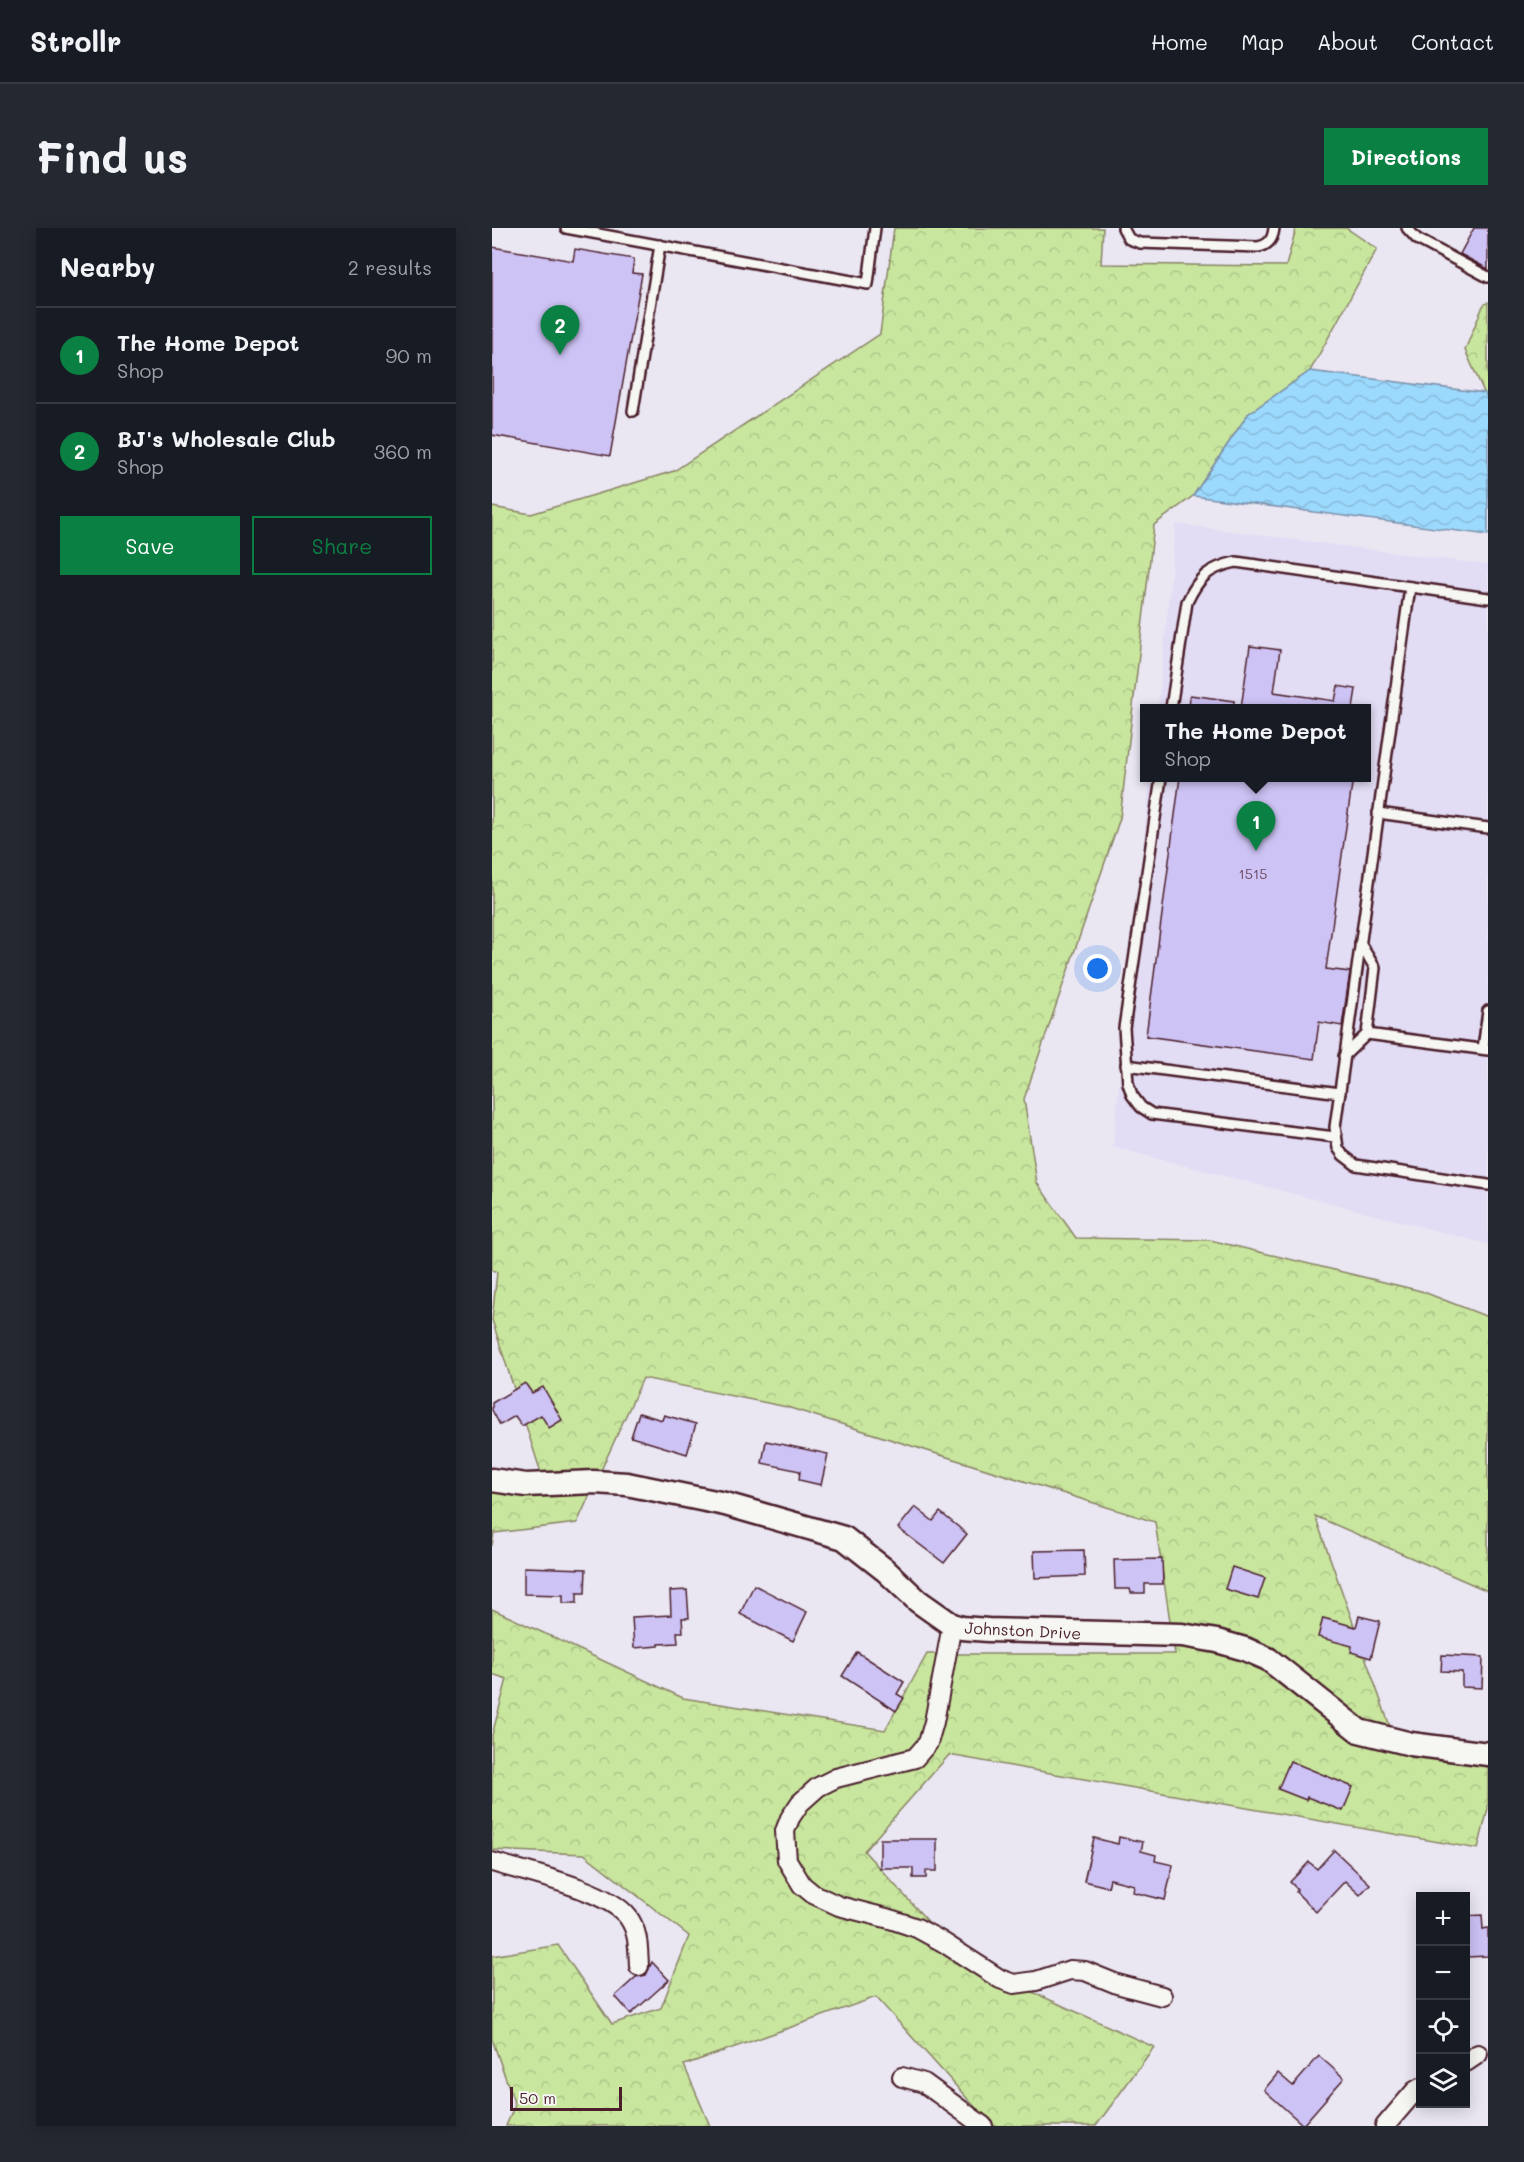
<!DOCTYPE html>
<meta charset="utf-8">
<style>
:root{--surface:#171b24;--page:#242831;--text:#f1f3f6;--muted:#9ea1a6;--line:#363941;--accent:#0b8043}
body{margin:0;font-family:Mali,sans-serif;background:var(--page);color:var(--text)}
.controls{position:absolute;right:18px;bottom:18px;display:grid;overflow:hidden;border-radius:0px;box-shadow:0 3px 15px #0003}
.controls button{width:54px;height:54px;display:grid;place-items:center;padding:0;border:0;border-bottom:2px solid var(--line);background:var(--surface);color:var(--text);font:30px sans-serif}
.scale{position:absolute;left:18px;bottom:15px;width:112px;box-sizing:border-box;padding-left:6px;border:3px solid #4a1f2b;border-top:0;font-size:16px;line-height:21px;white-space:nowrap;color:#4a1f2b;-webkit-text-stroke:4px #f6f6f2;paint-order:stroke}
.you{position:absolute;left:606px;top:741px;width:21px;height:21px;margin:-15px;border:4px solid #fff;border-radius:50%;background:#1a73e8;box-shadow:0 0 0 9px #1a73e833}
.badge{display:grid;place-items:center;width:39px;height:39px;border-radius:50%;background:var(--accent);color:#fff;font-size:20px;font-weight:700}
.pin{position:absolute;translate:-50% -50px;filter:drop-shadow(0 2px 3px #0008)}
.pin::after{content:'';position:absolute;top:32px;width:21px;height:18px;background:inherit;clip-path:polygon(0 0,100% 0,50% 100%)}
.popup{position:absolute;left:648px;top:476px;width:231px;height:78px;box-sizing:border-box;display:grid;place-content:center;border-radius:0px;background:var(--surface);filter:drop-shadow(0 2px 4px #0005);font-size:20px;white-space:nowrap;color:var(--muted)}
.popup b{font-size:22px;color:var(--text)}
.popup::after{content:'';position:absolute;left:50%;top:100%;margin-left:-12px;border:12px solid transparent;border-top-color:var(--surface)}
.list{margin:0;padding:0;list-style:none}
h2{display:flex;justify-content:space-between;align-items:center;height:78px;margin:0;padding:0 24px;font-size:26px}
h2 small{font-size:20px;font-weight:400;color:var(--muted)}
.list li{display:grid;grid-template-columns:39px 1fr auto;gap:18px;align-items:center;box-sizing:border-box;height:96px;padding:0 24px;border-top:2px solid var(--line)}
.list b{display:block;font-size:22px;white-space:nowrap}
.list p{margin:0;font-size:20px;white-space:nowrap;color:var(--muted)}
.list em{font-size:20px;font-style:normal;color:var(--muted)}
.actions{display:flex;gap:12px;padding:18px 24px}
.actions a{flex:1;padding:14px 0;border:2px solid var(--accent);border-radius:0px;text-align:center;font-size:21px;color:var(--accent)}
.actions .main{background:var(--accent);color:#fff}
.icon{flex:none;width:33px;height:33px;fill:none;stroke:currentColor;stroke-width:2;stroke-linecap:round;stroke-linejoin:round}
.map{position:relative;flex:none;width:996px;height:1898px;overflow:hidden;border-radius:0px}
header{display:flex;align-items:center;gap:36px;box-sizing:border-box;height:84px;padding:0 30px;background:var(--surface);border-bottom:2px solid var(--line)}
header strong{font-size:28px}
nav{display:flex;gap:33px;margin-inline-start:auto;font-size:21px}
.intro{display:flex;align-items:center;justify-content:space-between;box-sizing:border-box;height:144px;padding:0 36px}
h1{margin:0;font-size:42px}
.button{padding:15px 27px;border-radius:0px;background:var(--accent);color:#fff;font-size:21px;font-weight:700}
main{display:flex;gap:36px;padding:0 36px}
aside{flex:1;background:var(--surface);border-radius:0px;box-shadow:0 3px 15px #0003}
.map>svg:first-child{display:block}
.built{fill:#e2dcf4}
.forest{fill:url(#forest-crowns);stroke:#898264;stroke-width:1.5}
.water{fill:url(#water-waves);stroke:#7b8fa9;stroke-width:1.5}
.building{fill:#cec3f5;stroke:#4a1f2b;stroke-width:1.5}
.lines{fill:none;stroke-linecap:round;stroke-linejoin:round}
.service-casing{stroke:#4a1f2b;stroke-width:14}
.minor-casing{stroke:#4a1f2b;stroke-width:22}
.tertiary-casing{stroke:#4a1f2b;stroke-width:27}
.service{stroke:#f6f6f2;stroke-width:9}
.minor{stroke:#f6f6f2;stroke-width:18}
.tertiary{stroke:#f6f6f2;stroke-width:22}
.labels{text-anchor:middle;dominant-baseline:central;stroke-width:6;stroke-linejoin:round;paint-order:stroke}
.number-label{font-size:14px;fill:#6b485e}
.street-label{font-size:16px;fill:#4a1f2b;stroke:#f6f6f2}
</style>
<header>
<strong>Strollr</strong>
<nav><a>Home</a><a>Map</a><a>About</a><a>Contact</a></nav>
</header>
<div class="intro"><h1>Find us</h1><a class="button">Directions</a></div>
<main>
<aside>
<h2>Nearby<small>2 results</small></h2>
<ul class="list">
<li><span class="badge">1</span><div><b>The Home Depot</b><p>Shop</p></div><em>90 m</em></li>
<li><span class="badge">2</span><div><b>BJ's Wholesale Club</b><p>Shop</p></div><em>360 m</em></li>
</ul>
<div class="actions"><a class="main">Save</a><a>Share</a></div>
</aside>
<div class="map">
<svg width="996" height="1898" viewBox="0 0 996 1898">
<defs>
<pattern id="forest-crowns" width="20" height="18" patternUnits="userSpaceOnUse" patternTransform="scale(1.5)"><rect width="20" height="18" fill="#c8e69e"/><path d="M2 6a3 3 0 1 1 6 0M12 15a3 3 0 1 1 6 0" fill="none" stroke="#adc588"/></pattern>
<pattern id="water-waves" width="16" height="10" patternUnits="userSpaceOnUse" patternTransform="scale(1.5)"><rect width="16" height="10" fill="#9bd9fd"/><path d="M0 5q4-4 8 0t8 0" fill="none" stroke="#87bad9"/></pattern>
</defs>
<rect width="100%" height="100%" fill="#eae7f3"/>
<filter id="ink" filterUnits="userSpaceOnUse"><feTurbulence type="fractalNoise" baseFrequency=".0167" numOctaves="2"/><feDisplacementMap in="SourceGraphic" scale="12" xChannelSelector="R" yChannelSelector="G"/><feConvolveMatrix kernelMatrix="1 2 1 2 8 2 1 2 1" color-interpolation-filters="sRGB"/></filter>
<g filter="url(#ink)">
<!-- built -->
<polygon class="built" points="684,296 996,337 996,1016 621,919 658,550 875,550 875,480 666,480"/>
<!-- forest -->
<g class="forest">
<polygon points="402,0 611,0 609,36 794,38 804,0 854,0 885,21 818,143 756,186 701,268 662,297 628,590 532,871 545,955 584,1010 718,1012 929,1063 996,1089 996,1363 823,1288 900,1504 996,1515 996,1581 986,1621 457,1527 372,1623 472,1733 662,1819 604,1898 500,1898 384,1769 192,1837 218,1898 14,1898 23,1877 0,1811 0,1728 66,1717 120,1796 169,1780 197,1708 92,1626 0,1622 0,1507 15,1451 0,1446 0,1381 191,1470 393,1502 435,1426 683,1426 663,1294 295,1179 151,1150 85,1295 2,1305 0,1318 0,1240 50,1248 0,1092 5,1044 0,1042 0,279 39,286 182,243 388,106"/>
<polygon points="996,74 996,173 973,122 991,78"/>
</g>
<!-- water -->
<polygon class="water" points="818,143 993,165 996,173 996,307 701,268 756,186"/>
<!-- building -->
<g class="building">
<polygon points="982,0 996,0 996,41 968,26"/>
<polygon points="0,19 81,33 83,21 142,31 140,45 150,46 118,228 0,207"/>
<polygon points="758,418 788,422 782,464 843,473 846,458 864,461 861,480 749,480"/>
<polygon points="698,467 742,473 742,480 697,480"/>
<polygon points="688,549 861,549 834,741 858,744 850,798 827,794 822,831 654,808"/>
<polygon points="33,1155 40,1165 51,1159 70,1192 57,1200 49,1187 30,1198 23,1188 8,1197 0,1182 0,1175"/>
<polygon points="147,1185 170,1192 172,1187 204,1196 195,1226 139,1209"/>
<polygon points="274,1213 336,1226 329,1257 307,1252 308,1243 270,1235"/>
<polygon points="423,1279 441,1293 448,1284 475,1306 452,1335 406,1300"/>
<polygon points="592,1322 593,1348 543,1350 542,1323"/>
<polygon points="670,1331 671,1356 653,1356 653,1365 639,1365 638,1361 623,1361 622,1332"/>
<polygon points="32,1339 94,1341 93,1365 85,1365 85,1375 71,1375 71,1367 32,1366"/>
<polygon points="740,1339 773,1350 766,1371 733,1361"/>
<polygon points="262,1357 315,1384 301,1413 248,1386"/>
<polygon points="195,1362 197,1390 190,1390 191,1404 185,1404 186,1415 167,1416 167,1418 142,1420 140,1389 179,1387 178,1363"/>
<polygon points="867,1388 888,1393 879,1430 859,1424 860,1418 826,1409 831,1390 864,1399"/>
<polygon points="365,1424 412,1454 405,1466 412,1470 404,1483 350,1448"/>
<polygon points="950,1427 991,1429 990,1460 970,1459 970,1444 949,1443"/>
<polygon points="798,1533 861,1559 851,1583 815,1569 814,1572 786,1561"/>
<polygon points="627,1609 651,1614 649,1623 664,1627 663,1633 681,1637 673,1672 641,1664 642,1657 618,1651 616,1659 592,1653 602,1610 626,1616"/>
<polygon points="388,1611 445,1611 445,1643 434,1643 434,1650 421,1650 421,1640 388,1640"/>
<polygon points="842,1622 878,1656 868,1667 853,1653 824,1684 804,1664 805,1661 798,1654 817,1634 825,1641"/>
<polygon points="990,1687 991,1701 996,1700 996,1728 974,1729 974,1688"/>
<polygon points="160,1734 177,1752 139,1786 123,1768 144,1749 154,1747"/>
<polygon points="827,1828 852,1850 811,1897 772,1862 786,1845 801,1858"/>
</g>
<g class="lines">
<defs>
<g id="service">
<polyline points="74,0 376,56 383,0"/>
<path d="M 631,0 L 637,11 L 648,15 L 766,19 C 777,17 781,11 782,0"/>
<polyline points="915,0 925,11 996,49"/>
<polyline points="141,183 168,17"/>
<polyline points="918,359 843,899 846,920 851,927 864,937 996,957"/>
<path d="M 679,480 L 695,374 C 707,349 716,340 744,334 L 996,370"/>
<polyline points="669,550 632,800 636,855 640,867 649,879 660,886 843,909"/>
<polyline points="886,585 996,600"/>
<polyline points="875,806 996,822"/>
<polyline points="991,821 996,783"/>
<polyline points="852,828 875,806 883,740 868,715"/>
<polyline points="634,837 848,865"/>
</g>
<g id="minor">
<polyline points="460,1397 442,1494 436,1515 423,1530 344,1550 326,1559 308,1575 298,1590 293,1603 295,1632 310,1657 321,1666 347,1678 398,1691 425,1700 449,1713 508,1751 522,1756 544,1753 578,1742 593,1743 625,1756 670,1768"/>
<path d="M 0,1634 C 33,1644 116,1662 136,1689 C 147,1704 146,1721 147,1738"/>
<polyline points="974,1834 986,1826"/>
<polyline points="410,1849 432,1855 491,1898"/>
<polyline points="893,1898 923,1863 928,1860"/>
</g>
<polyline id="tertiary" points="0,1252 34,1257 102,1254 135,1256 233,1276 352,1310 393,1342 426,1373 460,1397 470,1400 496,1402 690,1407 725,1413 753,1421 776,1431 867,1503 919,1516 996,1526"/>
</defs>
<!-- service casing -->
<use href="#service" class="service-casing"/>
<!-- minor casing -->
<use href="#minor" class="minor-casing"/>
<!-- tertiary casing -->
<use href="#tertiary" class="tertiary-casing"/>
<!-- service -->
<use href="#service" class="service"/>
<!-- minor -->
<use href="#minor" class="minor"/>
<!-- tertiary -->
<use href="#tertiary" class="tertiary"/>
</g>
</g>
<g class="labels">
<!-- number labels -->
<g class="number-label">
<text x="761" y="645">1515</text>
</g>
<!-- street labels -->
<g class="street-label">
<text transform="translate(531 1402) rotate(3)">Johnston Drive</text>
</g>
</g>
</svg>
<div class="controls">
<button>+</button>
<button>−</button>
<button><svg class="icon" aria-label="locate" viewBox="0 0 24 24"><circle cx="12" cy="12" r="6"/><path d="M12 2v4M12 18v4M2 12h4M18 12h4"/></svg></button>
<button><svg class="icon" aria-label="layers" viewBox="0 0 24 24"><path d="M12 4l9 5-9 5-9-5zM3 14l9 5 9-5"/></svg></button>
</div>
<div class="scale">50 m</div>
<div class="you"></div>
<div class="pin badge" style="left:764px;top:623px">1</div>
<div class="popup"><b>The Home Depot</b>Shop</div>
<div class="pin badge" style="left:68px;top:127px">2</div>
</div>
</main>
